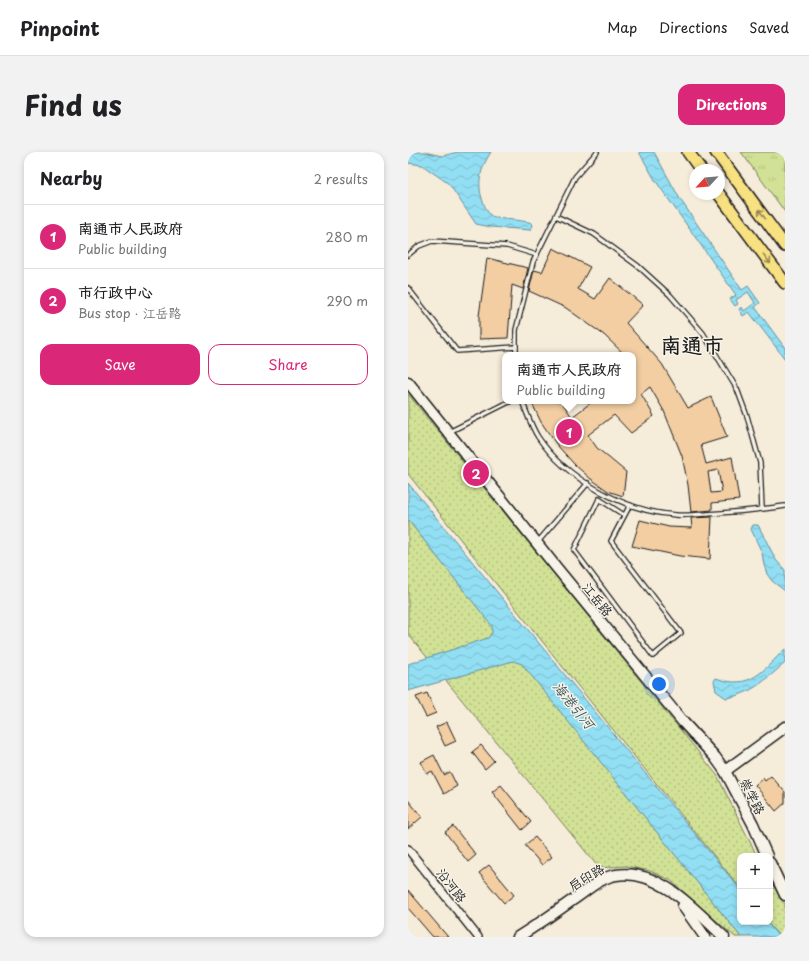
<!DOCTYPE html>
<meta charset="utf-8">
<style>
:root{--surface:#fff;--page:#f2f2f2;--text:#202124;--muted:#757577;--line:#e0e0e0;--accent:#db2777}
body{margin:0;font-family:"Playpen Sans","LXGW WenKai TC",sans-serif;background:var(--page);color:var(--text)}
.controls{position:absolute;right:12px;bottom:12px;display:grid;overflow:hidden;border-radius:8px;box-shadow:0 2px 6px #0003}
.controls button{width:36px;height:36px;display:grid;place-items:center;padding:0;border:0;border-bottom:1px solid var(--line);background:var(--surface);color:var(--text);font:20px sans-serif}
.compass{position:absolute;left:281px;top:12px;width:36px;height:36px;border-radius:50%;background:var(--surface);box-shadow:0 2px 6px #0003;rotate:244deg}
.you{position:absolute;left:251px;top:532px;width:14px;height:14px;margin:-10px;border:3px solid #fff;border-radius:50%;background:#1a73e8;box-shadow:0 0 0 6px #1a73e833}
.badge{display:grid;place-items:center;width:26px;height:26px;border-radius:50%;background:var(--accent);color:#fff;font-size:13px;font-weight:700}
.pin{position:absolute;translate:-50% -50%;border:2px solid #fff;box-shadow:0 1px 4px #0006}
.popup{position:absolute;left:94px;top:200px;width:134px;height:52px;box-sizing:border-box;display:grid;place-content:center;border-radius:8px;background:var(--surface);filter:drop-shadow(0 1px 3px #0005);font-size:13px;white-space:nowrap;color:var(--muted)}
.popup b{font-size:15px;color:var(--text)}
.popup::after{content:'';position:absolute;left:50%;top:100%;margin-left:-8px;border:8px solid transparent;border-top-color:var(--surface)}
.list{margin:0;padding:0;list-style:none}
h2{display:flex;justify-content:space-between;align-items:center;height:52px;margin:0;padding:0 16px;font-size:17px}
h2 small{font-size:13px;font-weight:400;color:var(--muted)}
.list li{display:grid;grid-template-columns:26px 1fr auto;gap:12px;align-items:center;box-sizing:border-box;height:64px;padding:0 16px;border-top:1px solid var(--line)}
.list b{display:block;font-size:15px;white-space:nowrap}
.list p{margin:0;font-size:13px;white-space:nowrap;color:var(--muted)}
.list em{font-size:13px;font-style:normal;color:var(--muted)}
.actions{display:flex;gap:8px;padding:12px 16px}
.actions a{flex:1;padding:9px 0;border:1px solid var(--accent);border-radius:12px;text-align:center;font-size:14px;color:var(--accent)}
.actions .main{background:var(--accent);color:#fff}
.map{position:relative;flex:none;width:377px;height:785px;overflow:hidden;border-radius:12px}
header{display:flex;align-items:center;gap:24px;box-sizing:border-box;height:56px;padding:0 20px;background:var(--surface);border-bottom:1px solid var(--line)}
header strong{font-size:19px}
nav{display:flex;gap:22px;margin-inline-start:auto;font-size:14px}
.intro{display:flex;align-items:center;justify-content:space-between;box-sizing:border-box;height:96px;padding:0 24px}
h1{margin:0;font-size:28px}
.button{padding:10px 18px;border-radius:12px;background:var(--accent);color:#fff;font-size:14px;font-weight:700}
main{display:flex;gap:24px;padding:0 24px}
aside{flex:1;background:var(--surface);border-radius:12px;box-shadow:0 2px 6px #0003}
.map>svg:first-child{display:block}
.grass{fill:url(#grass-dots);stroke:#767e58}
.park{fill:url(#park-tufts);stroke:#767e58}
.water{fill:url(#water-waves);stroke:#63909d}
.building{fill:#f3cea3;stroke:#1c1c1c;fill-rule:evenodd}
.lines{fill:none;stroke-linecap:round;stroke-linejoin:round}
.lane-casing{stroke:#1c1c1c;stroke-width:6}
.street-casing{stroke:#1c1c1c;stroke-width:10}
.secondary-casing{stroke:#1c1c1c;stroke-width:13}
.primary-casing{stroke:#1c1c1c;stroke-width:14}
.lane{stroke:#f7f3e8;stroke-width:3.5}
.street{stroke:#f7f3e8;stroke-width:7}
.secondary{stroke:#f7f3e8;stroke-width:10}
.primary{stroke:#f8e181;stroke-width:11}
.oneway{stroke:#958854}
.labels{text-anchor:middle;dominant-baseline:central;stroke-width:3;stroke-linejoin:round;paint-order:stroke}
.street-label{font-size:13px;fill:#1c1c1c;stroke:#f7f3e8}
.water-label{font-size:14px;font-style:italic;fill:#3f565c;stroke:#f7f3e8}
.town-label{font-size:21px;font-weight:bold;fill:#1c1c1c;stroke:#f7f3e8}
</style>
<header>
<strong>Pinpoint</strong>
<nav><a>Map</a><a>Directions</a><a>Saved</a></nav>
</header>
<div class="intro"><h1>Find us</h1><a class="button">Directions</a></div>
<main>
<aside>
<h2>Nearby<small>2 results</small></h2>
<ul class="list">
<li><span class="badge">1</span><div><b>南通市人民政府</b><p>Public building</p></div><em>280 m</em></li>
<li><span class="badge">2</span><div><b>市行政中心</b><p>Bus stop · 江岳路</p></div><em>290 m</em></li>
</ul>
<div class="actions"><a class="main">Save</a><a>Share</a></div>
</aside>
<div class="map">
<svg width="377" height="785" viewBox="0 0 377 785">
<defs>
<pattern id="grass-dots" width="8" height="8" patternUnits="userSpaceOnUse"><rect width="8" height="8" fill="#d1e195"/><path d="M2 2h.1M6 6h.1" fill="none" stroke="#b3c080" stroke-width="1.8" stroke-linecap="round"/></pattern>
<pattern id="park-tufts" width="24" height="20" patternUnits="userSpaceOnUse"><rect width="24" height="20" fill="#d1e195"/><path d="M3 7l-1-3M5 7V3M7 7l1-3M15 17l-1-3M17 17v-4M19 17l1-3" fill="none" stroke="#b3c080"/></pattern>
<pattern id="water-waves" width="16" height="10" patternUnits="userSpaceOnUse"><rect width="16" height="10" fill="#92def3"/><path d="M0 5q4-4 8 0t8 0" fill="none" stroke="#7dbed0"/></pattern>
</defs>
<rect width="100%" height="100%" fill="#f6ecda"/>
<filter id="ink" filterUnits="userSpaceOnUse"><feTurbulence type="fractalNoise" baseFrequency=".025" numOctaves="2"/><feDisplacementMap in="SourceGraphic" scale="8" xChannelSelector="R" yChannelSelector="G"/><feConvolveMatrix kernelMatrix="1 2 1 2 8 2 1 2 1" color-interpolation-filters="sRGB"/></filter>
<g filter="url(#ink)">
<!-- grass -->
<g class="grass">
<polygon points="0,242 309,623 349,704 332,704 332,736 0,322"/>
<polygon points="0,368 333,785 327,785 262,728 242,719 218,714 191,716 0,482"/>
<polygon points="362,728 377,752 377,781 372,785 359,770 362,770"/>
</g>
<!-- park -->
<polygon class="park" points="333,0 377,0 377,60"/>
<!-- water -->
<g class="water">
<path d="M 0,0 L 16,0 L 34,4 L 50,0 L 83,0 C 72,17 68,33 76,52 C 78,57 80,62 85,65 C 89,67 115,68 124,71 L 125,74 L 122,78 L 83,75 L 68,72 L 41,32 L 14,13 L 0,11 Z"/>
<polygon points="231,0 246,0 272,47 334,138 340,134 352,151 347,155 377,196 377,207 341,160 335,164 331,157 334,155 336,159 347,151 340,140 328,148 330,152 327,154 322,147 328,143 247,28"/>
<polygon points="0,331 332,737 332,770 359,770 371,785 333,785 114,512 105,509 0,539 0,512 80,486 84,481 84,474 0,368"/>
<polygon points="345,373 350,373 368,408 377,418 377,439 364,429 359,422 356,413 354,401 343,377"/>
<path d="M 377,497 L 377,511 C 357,528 344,542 318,546 L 308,539 L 306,529 L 308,526 C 343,539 355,518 377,497 Z"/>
</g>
<!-- building -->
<g class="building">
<path d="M 145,96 L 182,115 L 170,137 L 187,147 L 202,126 L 235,153 L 218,171 L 254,212 L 280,256 L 303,245 L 319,285 L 293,293 L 298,312 L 324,305 L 331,348 L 304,351 L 304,358 L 283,360 L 280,333 L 274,304 L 256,259 L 242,235 L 233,242 L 246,264 L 223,281 L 206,263 L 180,283 L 189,296 L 218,320 L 215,344 L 200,339 L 183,327 L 167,313 L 149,293 L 133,270 L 123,249 L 153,249 L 164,265 L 185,249 L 225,249 L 225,203 L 217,203 L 196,183 L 158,156 L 121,139 L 126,118 L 134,120 ZM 310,318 L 314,340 L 303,341 L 300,320 Z"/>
<polygon points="79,106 120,116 115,137 104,133 100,186 71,187 71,164"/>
<polygon points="304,365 302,407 272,404 224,394 232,368 261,375 284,376 283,366"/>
<polygon points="19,541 28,561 18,565 8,545"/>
<polygon points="39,570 48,589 37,594 28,575"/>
<polygon points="73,593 86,609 77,617 64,600"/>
<polygon points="26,603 36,623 42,620 49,634 36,642 24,619 19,622 13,610"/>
<polygon points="363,624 377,640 377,651 368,659 347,633 355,626 357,629"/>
<polygon points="93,633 123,670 114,678 84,640"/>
<polygon points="0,648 14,665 0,677"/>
<polygon points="45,674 68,703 60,710 37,680"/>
<polygon points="127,685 144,705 134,713 117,693"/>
<polygon points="81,713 106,743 96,751 71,721"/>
<polygon points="0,738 40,785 25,785 0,756"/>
</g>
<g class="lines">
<defs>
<g id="lane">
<polyline points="148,64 186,82 230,114 262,143 295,181 329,237 339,264 352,311 354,357"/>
<polyline points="0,103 11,94 24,89 99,94 129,103"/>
<polyline points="0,136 49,199 108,195"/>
<polyline points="108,203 108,178 125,110 167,25 189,0"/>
<path d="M 114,249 C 119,261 123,274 130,285 C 158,327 218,360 268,363 C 278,364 289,362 299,362 C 325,360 351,358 377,354"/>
<polyline points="41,280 103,249"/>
<polyline points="216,363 191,347 166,398 245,504 273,481 203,389 222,353"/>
<polyline points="129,391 180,331"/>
</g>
<polyline id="street" points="0,697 70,785"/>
<g id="secondary">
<polyline points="0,230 148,415 275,570 307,605 317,619 345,672 359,704"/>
<polyline points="317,619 377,575"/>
<polyline points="362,711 377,743"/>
<polyline points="275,754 297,785"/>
<path d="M 110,785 C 129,773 148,760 166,747 C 178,739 193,725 208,723 C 251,716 288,759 316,785"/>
</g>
<g id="primary">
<polyline points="280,0 293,18"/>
<polyline points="308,0 377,94"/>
<polyline points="311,42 377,131"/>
</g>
</defs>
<!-- lane casing -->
<use href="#lane" class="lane-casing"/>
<!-- street casing -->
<use href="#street" class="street-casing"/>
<!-- secondary casing -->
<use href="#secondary" class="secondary-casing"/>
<!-- primary casing -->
<use href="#primary" class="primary-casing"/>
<!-- lane -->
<use href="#lane" class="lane"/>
<!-- street -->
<use href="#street" class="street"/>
<!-- secondary -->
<use href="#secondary" class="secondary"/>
<!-- primary -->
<use href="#primary" class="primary"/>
</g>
<!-- one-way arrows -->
<defs><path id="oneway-shaft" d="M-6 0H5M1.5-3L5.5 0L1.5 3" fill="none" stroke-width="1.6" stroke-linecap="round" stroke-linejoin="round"/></defs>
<g class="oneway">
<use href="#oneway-shaft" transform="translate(354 62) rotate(-126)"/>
<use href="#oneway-shaft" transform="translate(359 107) rotate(53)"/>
</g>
</g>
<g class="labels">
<!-- street labels -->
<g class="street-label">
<text transform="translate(190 447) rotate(51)">江岳路</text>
<text transform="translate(345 644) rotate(63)">崇学路</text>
<text transform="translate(178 725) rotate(-31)">启印路</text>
<text transform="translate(44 733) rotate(52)">沿河路</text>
</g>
<!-- water labels -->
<g class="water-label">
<text transform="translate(166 553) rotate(51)">海港引河</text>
</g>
<!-- town labels -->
<g class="town-label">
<text x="284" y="192">南通市</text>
</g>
</g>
</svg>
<div class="controls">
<button>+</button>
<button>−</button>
</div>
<svg class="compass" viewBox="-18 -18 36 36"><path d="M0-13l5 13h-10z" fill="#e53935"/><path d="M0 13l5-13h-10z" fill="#757577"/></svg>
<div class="you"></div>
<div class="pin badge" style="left:161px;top:280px">1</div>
<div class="popup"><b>南通市人民政府</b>Public building</div>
<div class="pin badge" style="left:68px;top:321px">2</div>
</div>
</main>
